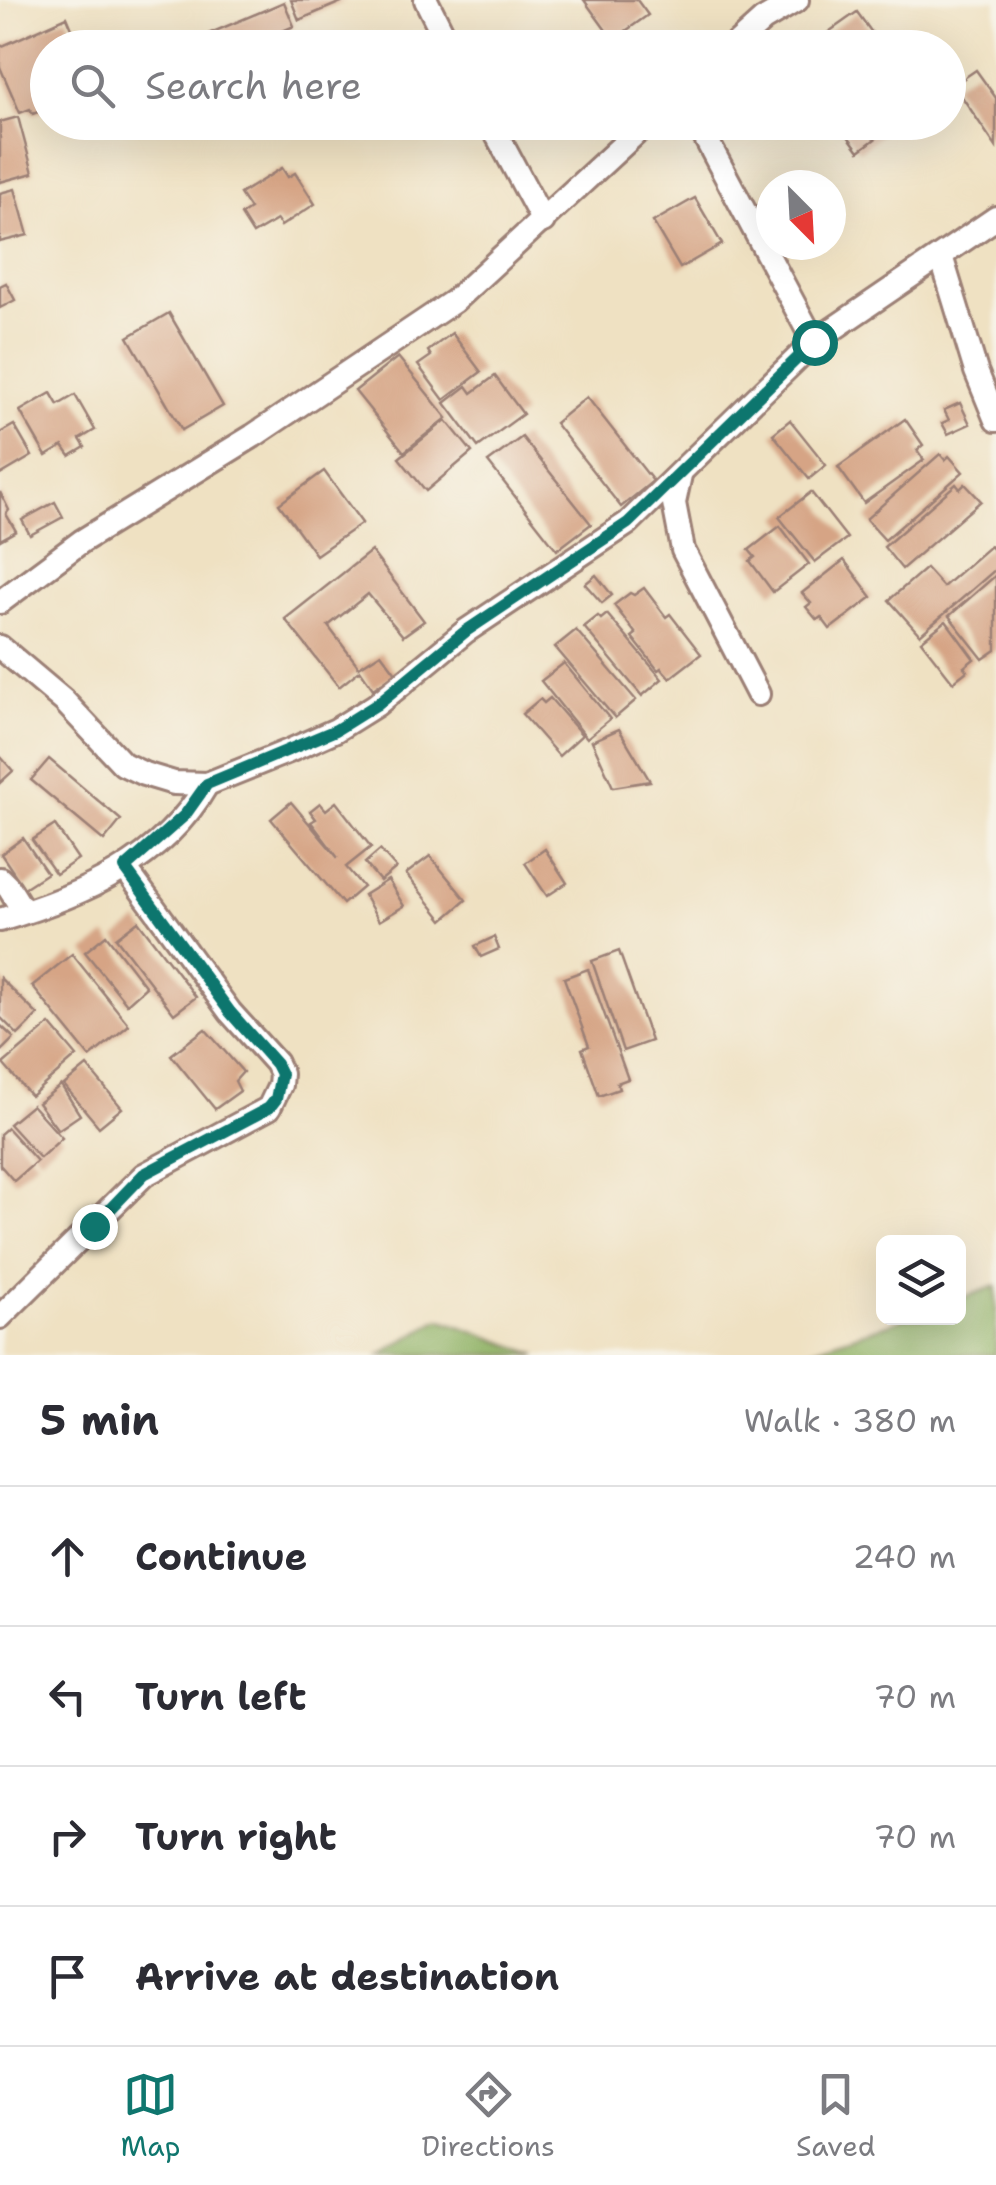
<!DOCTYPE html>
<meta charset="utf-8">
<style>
:root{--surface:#fff;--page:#f7f7f7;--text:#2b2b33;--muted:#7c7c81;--line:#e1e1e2;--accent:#0f766e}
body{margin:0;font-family:"Shantell Sans",sans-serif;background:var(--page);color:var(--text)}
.controls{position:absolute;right:30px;bottom:30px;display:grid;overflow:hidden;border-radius:15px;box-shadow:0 10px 40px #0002}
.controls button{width:90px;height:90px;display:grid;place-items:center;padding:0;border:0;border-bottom:2px solid var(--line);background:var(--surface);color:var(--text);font:50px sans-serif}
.compass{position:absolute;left:756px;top:170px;width:90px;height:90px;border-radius:50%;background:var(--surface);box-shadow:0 10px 40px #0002;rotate:156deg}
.stop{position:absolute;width:30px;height:30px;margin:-22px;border:8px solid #0f766e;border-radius:50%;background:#fff}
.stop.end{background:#0f766e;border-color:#fff;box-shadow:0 2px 10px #0008}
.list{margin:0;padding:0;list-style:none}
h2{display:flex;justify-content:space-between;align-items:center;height:130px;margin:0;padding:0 40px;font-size:42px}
h2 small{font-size:32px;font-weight:400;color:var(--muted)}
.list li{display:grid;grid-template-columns:65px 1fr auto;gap:30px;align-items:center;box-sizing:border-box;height:140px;padding:0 40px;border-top:2px solid var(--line)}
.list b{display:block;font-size:38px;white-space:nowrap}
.list em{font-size:32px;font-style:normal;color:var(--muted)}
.icon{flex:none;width:55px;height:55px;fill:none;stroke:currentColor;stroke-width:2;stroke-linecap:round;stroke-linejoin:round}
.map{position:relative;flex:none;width:996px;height:1355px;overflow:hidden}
.search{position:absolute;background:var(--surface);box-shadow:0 10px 40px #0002;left:30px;right:30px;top:30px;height:110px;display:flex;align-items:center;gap:25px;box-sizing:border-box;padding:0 35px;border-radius:55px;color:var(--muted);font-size:38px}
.sheet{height:690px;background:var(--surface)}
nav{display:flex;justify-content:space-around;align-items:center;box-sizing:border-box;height:140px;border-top:2px solid var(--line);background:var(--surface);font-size:28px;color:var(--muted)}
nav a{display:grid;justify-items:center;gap:5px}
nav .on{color:var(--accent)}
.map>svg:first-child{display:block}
.forest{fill:#90b266;stroke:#6d6848;stroke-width:2.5}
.building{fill:#d6a485}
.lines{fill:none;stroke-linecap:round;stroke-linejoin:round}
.street-casing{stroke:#9c8076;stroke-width:28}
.street{stroke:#fff;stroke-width:22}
.route{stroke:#0f766e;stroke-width:12}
</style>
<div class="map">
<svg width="996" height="1355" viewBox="0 0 996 1355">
<rect width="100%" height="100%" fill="#f7f3e8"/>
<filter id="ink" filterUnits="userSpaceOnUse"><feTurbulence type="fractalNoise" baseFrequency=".01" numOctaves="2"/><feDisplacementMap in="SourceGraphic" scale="20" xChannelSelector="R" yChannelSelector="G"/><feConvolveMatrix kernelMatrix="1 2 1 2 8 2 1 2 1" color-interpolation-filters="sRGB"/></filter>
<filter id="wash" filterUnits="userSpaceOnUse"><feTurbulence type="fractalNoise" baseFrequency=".0048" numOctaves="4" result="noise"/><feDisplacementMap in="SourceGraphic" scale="40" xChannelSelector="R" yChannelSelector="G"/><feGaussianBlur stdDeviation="2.25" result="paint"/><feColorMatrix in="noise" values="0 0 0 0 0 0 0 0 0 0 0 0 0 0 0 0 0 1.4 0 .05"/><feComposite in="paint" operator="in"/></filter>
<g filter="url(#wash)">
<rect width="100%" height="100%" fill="#efe1c2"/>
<!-- forest -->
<g class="forest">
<polygon points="996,1286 996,1355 780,1355 802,1353 906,1318 958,1318 959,1299"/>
<polygon points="440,1319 538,1355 380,1355"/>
</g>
<g id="blocks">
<!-- building -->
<g class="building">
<polygon points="291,0 346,0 299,20"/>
<polygon points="584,0 637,0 648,15 613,40"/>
<polygon points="284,2 294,26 244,48 189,48 187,43"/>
<polygon points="857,12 883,48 806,48"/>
<polygon points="67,17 80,48 48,48 48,108 33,114 30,109 20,113 0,67 0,47"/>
<polygon points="376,35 385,48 358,48"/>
<polygon points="976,70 996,98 996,147 954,85"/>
<polygon points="18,117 33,173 0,182 0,122"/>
<polygon points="842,122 898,122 859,151 839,124"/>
<polygon points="282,168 288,177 295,173 315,204 281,226 277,220 253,234 241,215 250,209 240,194"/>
<polygon points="15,189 28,235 0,242 0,193"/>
<polygon points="695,198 722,244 680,268 653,222"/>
<polygon points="6,283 15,300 0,308 0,286"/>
<polygon points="169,313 223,406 182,430 128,337"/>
<polygon points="452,333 481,372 444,400 418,365 431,356 428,351"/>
<polygon points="398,357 447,418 404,452 355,391"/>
<polygon points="495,376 523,414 478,447 445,403 467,386 472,393"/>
<polygon points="51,393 58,405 75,395 95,430 80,439 85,447 70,456 63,446 46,456 20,411"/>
<polygon points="587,397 653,481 621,507 555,423"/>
<polygon points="960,403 970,424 948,434 942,423 949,420 944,410"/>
<polygon points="905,419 923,445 917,450 924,460 864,503 838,467"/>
<polygon points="446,420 472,452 426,491 399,458"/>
<polygon points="790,420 826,465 809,479 773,434"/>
<polygon points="14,425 32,456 0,475 0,433"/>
<polygon points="522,437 591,524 557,550 488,462"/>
<polygon points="940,454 945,460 949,456 963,472 885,540 866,519"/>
<polygon points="324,471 362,523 316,555 279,504"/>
<polygon points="956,484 960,489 965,484 981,501 902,569 884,547"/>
<polygon points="0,492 9,510 6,514 16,531 0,540"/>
<polygon points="811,492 847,538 815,562 779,517"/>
<polygon points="55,502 63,517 30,535 22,520"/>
<polygon points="780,526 809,564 773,592 750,561 755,557 749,550"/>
<polygon points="990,546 996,554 996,569 920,635 889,600 926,568 943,587"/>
<polygon points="371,551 424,621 403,636 368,594 328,626 359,667 381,653 396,673 373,689 360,670 339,687 285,619"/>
<polygon points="844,560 872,597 830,629 821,617 817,620 806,607 811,603 802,593"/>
<polygon points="596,575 612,595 602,603 585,584"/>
<polygon points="996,575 996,650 983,659 949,616"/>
<polygon points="644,588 666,617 670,614 701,654 670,678 661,668 658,670 632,637 636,634 614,605 630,593 634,595"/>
<polygon points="607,614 662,679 642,696 584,627 598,616 601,619"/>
<polygon points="946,621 974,659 964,667 967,671 953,682 921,641"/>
<polygon points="576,630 636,700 615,718 555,647"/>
<polygon points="564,663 610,719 587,738 541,681"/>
<polygon points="550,698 582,735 559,756 522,714 540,699 544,703"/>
<polygon points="619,729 650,781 613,787 592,741"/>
<polygon points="0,756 13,771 0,783"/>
<polygon points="49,759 121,820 104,841 31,780"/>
<polygon points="291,802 338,858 311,822 316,819 310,811 320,803 326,810 336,802 371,847 346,867 363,887 343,904 271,819"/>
<polygon points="55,825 78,859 56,874 32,840"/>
<polygon points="23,838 47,873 24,888 1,854"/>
<polygon points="545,849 567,883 547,896 525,863"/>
<polygon points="380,850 396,868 380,881 365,863"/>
<polygon points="430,856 466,900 443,920 406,874"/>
<polygon points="388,880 404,906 379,921 364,895"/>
<polygon points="138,921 196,997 174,1014 116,938"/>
<polygon points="106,935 146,987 127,1004 85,952"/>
<polygon points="494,937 499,949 481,957 475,946"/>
<polygon points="619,951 651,1041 623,1051 592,961"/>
<polygon points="72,954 129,1025 90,1057 32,986"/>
<polygon points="588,969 628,1079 617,1083 619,1089 599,1096 582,1049 589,1046 564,978"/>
<polygon points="0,978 38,1015 18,1035 0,1017"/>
<polygon points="50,1024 77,1056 31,1096 3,1064"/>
<polygon points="0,1025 14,1038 0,1052"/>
<polygon points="205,1029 243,1072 235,1081 240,1091 215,1109 171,1055"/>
<polygon points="87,1066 122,1108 99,1127 64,1085"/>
<polygon points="61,1085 80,1115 58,1130 38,1103"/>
<polygon points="32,1105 62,1138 40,1158 9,1124"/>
<polygon points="7,1128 37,1161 14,1181 0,1165 0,1134"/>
</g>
</g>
</g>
<g filter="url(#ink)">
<use href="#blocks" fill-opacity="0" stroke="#9c8076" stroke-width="2.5"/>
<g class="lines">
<defs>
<g id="street">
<polyline points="426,0 450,48"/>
<polyline points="732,48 763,20 797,0"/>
<polyline points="490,122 543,221"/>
<polyline points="697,122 814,342"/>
<polyline points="941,256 976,371 996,420"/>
<polyline points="680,475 674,503 683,550 758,694"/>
<polyline points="0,602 82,541 253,436 454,301 648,122"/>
<polyline points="0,647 64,701 123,764 144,774 174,783 207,784 289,751 336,730 376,705 466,631 628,523 814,342 996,218"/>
<polyline points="0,879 9,888 24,912"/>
<path d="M 0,920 C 81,896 162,862 207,784"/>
<polyline points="0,1317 144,1175 269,1108 280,1085 281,1074 276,1063 230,1012 125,868"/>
</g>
</defs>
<!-- street casing -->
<use href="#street" class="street-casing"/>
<!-- street -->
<use href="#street" class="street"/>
</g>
</g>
<g class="lines" filter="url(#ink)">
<!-- route -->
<polyline class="route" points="94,1226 144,1174 269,1108 276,1099 281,1074 276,1064 230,1012 125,868 185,815 207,784 336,730 376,705 466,631 628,523 814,342"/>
</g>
</svg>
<div class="controls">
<button><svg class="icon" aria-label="layers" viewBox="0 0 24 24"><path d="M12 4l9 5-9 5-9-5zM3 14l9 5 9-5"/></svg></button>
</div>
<svg class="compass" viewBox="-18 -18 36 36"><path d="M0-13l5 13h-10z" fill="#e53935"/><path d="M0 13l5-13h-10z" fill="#7c7c81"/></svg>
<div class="stop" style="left:814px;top:342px"></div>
<div class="stop end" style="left:94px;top:1226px"></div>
<div class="search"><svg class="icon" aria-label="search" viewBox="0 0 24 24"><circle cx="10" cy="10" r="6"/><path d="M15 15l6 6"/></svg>Search here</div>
</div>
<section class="sheet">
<h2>5 min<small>Walk · 380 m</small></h2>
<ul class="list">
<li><svg class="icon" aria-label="ahead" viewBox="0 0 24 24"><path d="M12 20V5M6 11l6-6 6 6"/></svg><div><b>Continue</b></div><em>240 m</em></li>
<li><svg class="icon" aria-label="left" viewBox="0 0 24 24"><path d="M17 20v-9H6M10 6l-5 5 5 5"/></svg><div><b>Turn left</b></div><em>70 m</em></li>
<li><svg class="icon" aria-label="right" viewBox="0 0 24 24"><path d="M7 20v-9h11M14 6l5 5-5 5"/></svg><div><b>Turn right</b></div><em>70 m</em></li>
<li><svg class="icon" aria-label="arrive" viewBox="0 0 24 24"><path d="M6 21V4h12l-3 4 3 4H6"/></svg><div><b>Arrive at destination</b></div></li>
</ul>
</section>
<nav>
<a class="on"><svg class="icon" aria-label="map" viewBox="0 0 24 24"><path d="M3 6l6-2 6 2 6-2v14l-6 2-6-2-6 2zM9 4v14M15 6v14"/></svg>Map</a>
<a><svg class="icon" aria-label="directions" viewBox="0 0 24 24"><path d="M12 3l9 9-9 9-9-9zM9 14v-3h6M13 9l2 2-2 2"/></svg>Directions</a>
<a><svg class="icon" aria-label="saved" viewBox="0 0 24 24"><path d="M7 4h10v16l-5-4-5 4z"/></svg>Saved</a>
</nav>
